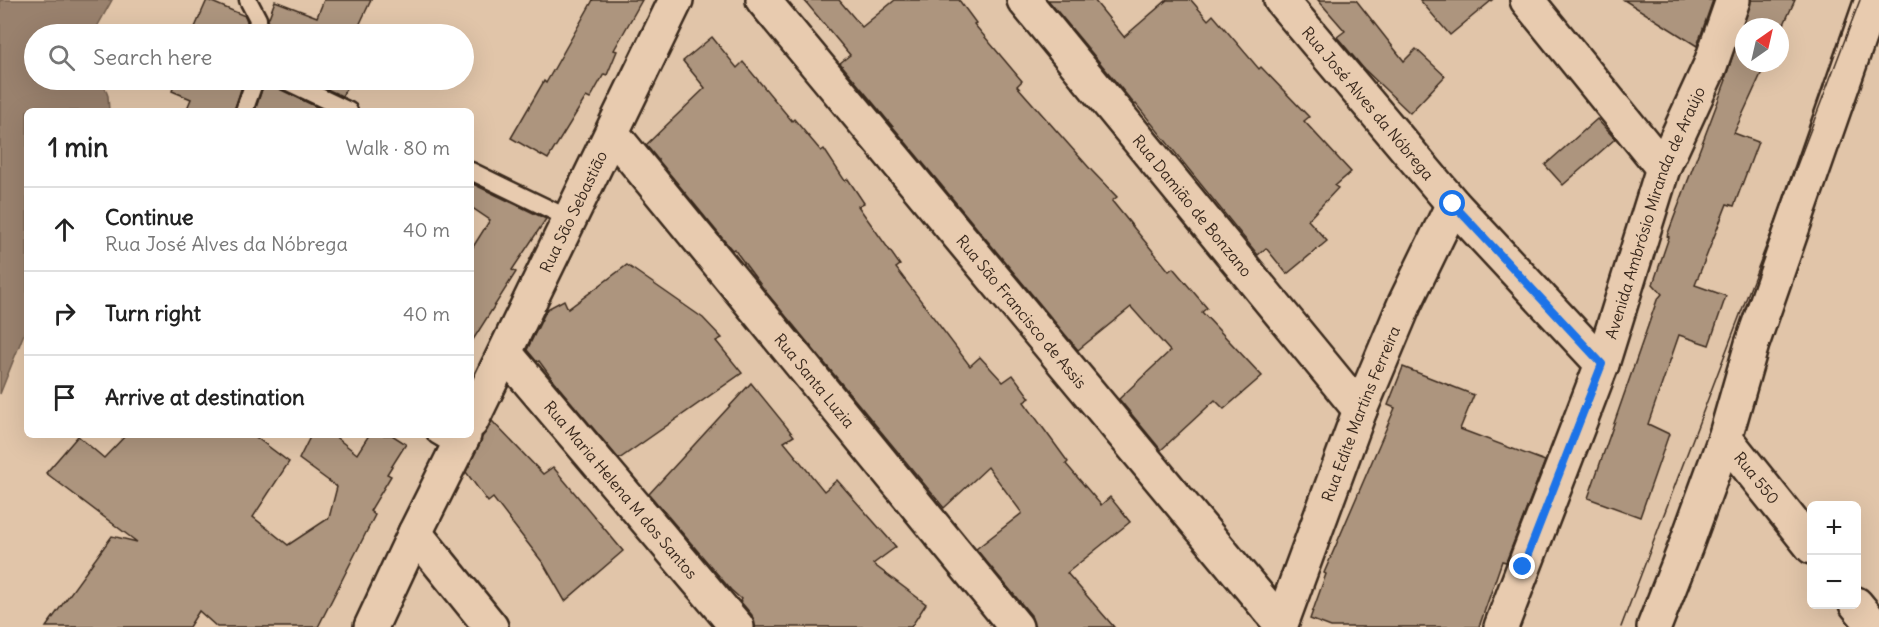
<!DOCTYPE html>
<meta charset="utf-8">
<style>
:root{--surface:#fff;--page:#f2f2f2;--text:#222;--muted:#767676;--line:#e0e0e0}
body{margin:0;font-family:Delius,sans-serif;background:var(--page);color:var(--text)}
.controls{position:absolute;right:18px;bottom:18px;display:grid;overflow:hidden;border-radius:9px;box-shadow:0 6px 24px #0002}
.controls button{width:54px;height:54px;display:grid;place-items:center;padding:0;border:0;border-bottom:2px solid var(--line);background:var(--surface);color:var(--text);font:30px sans-serif}
.compass{position:absolute;left:1735px;top:18px;width:54px;height:54px;border-radius:50%;background:var(--surface);box-shadow:0 6px 24px #0002;rotate:34deg}
.stop{position:absolute;width:18px;height:18px;margin:-14px;border:4px solid #1a73e8;border-radius:50%;background:#fff}
.stop.end{background:#1a73e8;border-color:#fff;box-shadow:0 2px 6px #0008}
.list{margin:0;padding:0;list-style:none}
h2{display:flex;justify-content:space-between;align-items:center;height:78px;margin:0;padding:0 24px;font-size:26px}
h2 small{font-size:20px;font-weight:400;color:var(--muted)}
.list li{display:grid;grid-template-columns:39px 1fr auto;gap:18px;align-items:center;box-sizing:border-box;height:84px;padding:0 24px;border-top:2px solid var(--line)}
.list b{display:block;font-size:22px;white-space:nowrap}
.list p{margin:0;font-size:20px;white-space:nowrap;color:var(--muted)}
.list em{font-size:20px;font-style:normal;color:var(--muted)}
.icon{flex:none;width:33px;height:33px;fill:none;stroke:currentColor;stroke-width:2;stroke-linecap:round;stroke-linejoin:round}
.map{position:relative;flex:none;width:1879px;height:627px;overflow:hidden}
.search{position:absolute;background:var(--surface);box-shadow:0 6px 24px #0002;left:24px;top:24px;width:450px;height:66px;display:flex;align-items:center;gap:15px;box-sizing:border-box;padding:0 21px;border-radius:33px;color:var(--muted);font-size:22px}
.panel{position:absolute;background:var(--surface);box-shadow:0 6px 24px #0002;left:24px;top:108px;width:450px;height:330px;border-radius:9px}
.map>svg:first-child{display:block}
.water{fill:#99816d;stroke:#735e4d;stroke-width:1.5}
.building{fill:#ad957e;stroke:#3b2a1e;stroke-width:1.5}
.lines{fill:none;stroke-linecap:round;stroke-linejoin:round}
.service-casing{stroke:#3b2a1e;stroke-width:21}
.minor-casing{stroke:#3b2a1e;stroke-width:38}
.service{stroke:#e8cbaf;stroke-width:16}
.minor{stroke:#e8cbaf;stroke-width:33}
.tram{stroke:#3b2a1e;stroke-width:1.5}
.route{stroke:#1a73e8;stroke-width:8}
.labels{text-anchor:middle;dominant-baseline:central;stroke-width:6;stroke-linejoin:round;paint-order:stroke}
.street-label{font-size:16px;fill:#3b2a1e;stroke:#e8cbaf}
</style>
<div class="map">
<svg width="1879" height="627" viewBox="0 0 1879 627">
<rect width="100%" height="100%" fill="#e1c5a9"/>
<filter id="ink" filterUnits="userSpaceOnUse"><feTurbulence type="fractalNoise" baseFrequency=".0167" numOctaves="2"/><feDisplacementMap in="SourceGraphic" scale="12" xChannelSelector="R" yChannelSelector="G"/><feConvolveMatrix kernelMatrix="1 2 1 2 8 2 1 2 1" color-interpolation-filters="sRGB"/></filter>
<g filter="url(#ink)">
<!-- water -->
<polygon class="water" points="0,0 112,0 93,34 34,34 34,80 102,80 108,96 109,111 27,111 27,326 0,394"/>
<!-- building -->
<g class="building">
<polygon points="207,0 245,16 247,21 246,34 192,34"/>
<polygon points="324,0 371,0 356,32 361,34 267,34 268,20 275,1 317,17"/>
<polygon points="593,0 642,0 614,50 617,51 607,75 604,74 590,99 586,97 548,159 511,138 544,81 546,83"/>
<polygon points="804,0 839,0 862,27 895,0 959,0 976,23 974,24 1022,81 1017,86 1092,171 1117,197 1112,201 1169,271 1173,268 1207,308 1202,312 1262,376 1224,409 1215,400 1161,450 1119,399 1170,351 1131,307 1078,350 840,63 850,55"/>
<polygon points="1048,0 1094,0 1124,37 1167,0 1191,0 1208,20 1213,15 1259,69 1261,67 1309,117 1304,121 1351,172 1335,186 1338,188 1308,220 1327,241 1287,274 1266,248 1258,255 1136,104 1135,105"/>
<polygon points="1318,0 1356,0 1404,61 1416,49 1445,76 1410,113 1364,69 1337,37 1345,31"/>
<polygon points="1420,0 1492,0 1450,35"/>
<polygon points="1624,0 1713,0 1697,46"/>
<polygon points="1751,0 1795,0 1780,33 1780,27 1744,27 1744,63 1766,63 1734,133 1758,142 1734,206 1727,204 1695,285 1726,296 1709,345 1679,335 1648,424 1669,434 1640,517 1588,498 1657,300 1662,294 1653,284 1669,237 1667,236 1726,80 1725,79"/>
<polygon points="712,37 737,68 743,62 792,121 794,119 821,151 824,149 845,181 848,179 864,203 858,206 900,265 896,268 970,366 980,357 1003,382 1013,375 1030,398 1024,402 1068,462 1066,464 1101,505 1110,497 1130,522 1067,573 1114,627 1034,627 1031,615 976,549 1022,513 988,467 944,508 766,292 734,249 732,250 646,145 705,88 683,61"/>
<polygon points="176,80 244,80 234,111 186,111 191,99 172,91"/>
<polygon points="265,80 274,80 275,85 279,89 325,111 255,111"/>
<polygon points="307,80 351,80 342,96"/>
<polygon points="1597,119 1615,139 1563,185 1545,165"/>
<polygon points="471,183 546,219 512,270 516,272 471,343 471,250 490,220 471,207"/>
<polygon points="627,265 703,318 722,338 716,341 742,373 619,459 556,384 539,361 537,362 527,350 547,309 564,300 568,309"/>
<polygon points="1403,367 1474,395 1460,429 1545,461 1506,562 1502,561 1479,627 1331,627 1310,619 1326,574 1324,573 1395,408 1388,405"/>
<polygon points="751,383 794,436 784,442 824,491 837,480 896,547 873,564 926,604 911,627 755,627 752,615 740,601 741,599 731,590 649,494"/>
<polygon points="492,421 543,474 553,467 623,551 565,601 543,563 493,498 488,502 466,472 482,437"/>
<polygon points="126,435 253,435 289,462 253,517 288,545 329,518 337,487 299,459 311,435 333,435 357,454 369,435 392,435 406,444 387,474 391,476 370,511 375,515 318,627 217,627 199,611 189,627 46,627 112,536 137,542 46,473 78,436 104,458"/>
</g>
<g class="lines">
<defs>
<g id="service">
<polyline points="248,0 258,19 256,34"/>
<polyline points="284,80 349,111"/>
<polyline points="244,111 255,80"/>
<polyline points="471,171 570,219"/>
<polyline points="436,435 458,448"/>
</g>
<g id="minor">
<path id="s1" d="M 763,0 L 1281,624"/>
<path id="s2" d="M 1024,0 L 1360,410"/>
<path id="s3" d="M 1281,0 L 1453,204 L 1602,364"/>
<polyline points="1527,0 1663,168"/>
<path id="s4" d="M 612,133 L 1016,627"/>
<path id="s5" d="M 506,354 L 737,627"/>
<path id="s6" d="M 471,422 L 676,0"/>
<path id="s7" d="M 1725,438 L 1812,547"/>
<polyline points="415,533 491,627"/>
<polyline points="1856,604 1875,627"/>
<polyline points="371,627 415,533 464,435"/>
<path id="s8" d="M 1280,627 L 1360,410 L 1405,303 L 1453,204"/>
<path id="s9" d="M 1501,627 L 1602,364 L 1663,168 L 1710,66 L 1733,0"/>
<polyline points="1654,627 1685,548 1725,438 1752,344 1872,0"/>
</g>
</defs>
<!-- service casing -->
<use href="#service" class="service-casing"/>
<!-- minor casing -->
<use href="#minor" class="minor-casing"/>
<!-- service -->
<use href="#service" class="service"/>
<!-- minor -->
<use href="#minor" class="minor"/>
<!-- tram -->
<polyline class="tram" points="1621,627 1860,0"/>
</g>
</g>
<g class="lines" filter="url(#ink)">
<!-- route -->
<polyline class="route" points="1453,204 1602,364 1523,567"/>
</g>
<g class="labels">
<!-- street labels -->
<g class="street-label">
<text stroke="none"><textPath href="#s3" startOffset="135">Rua José Alves da Nóbrega</textPath></text>
<text stroke="none"><textPath href="#s2" startOffset="266">Rua Damião de Bonzano</textPath></text>
<text stroke="none"><textPath href="#s6" startOffset="234">Rua São Sebastião</textPath></text>
<text stroke="none"><textPath href="#s9" startOffset="442">Avenida Ambrósio Miranda de Araújo</textPath></text>
<text stroke="none"><textPath href="#s1" startOffset="405">Rua São Francisco de Assis</textPath></text>
<text stroke="none"><textPath href="#s4" startOffset="320">Rua Santa Luzia</textPath></text>
<text stroke="none"><textPath href="#s8" startOffset="228">Rua Edite Martins Ferreira</textPath></text>
<text stroke="none"><textPath href="#s7" startOffset="51">Rua 550</textPath></text>
<text stroke="none"><textPath href="#s5" startOffset="178">Rua Maria Helena M dos Santos</textPath></text>
</g>
</g>
</svg>
<div class="controls">
<button>+</button>
<button>−</button>
</div>
<svg class="compass" viewBox="-18 -18 36 36"><path d="M0-13l5 13h-10z" fill="#e53935"/><path d="M0 13l5-13h-10z" fill="#767676"/></svg>
<div class="stop" style="left:1453px;top:204px"></div>
<div class="stop end" style="left:1523px;top:567px"></div>
<div class="search"><svg class="icon" aria-label="search" viewBox="0 0 24 24"><circle cx="10" cy="10" r="6"/><path d="M15 15l6 6"/></svg>Search here</div>
<section class="panel">
<h2>1 min<small>Walk · 80 m</small></h2>
<ul class="list">
<li><svg class="icon" aria-label="ahead" viewBox="0 0 24 24"><path d="M12 20V5M6 11l6-6 6 6"/></svg><div><b>Continue</b><p>Rua José Alves da Nóbrega</p></div><em>40 m</em></li>
<li><svg class="icon" aria-label="right" viewBox="0 0 24 24"><path d="M7 20v-9h11M14 6l5 5-5 5"/></svg><div><b>Turn right</b></div><em>40 m</em></li>
<li><svg class="icon" aria-label="arrive" viewBox="0 0 24 24"><path d="M6 21V4h12l-3 4 3 4H6"/></svg><div><b>Arrive at destination</b></div></li>
</ul>
</section>
</div>
